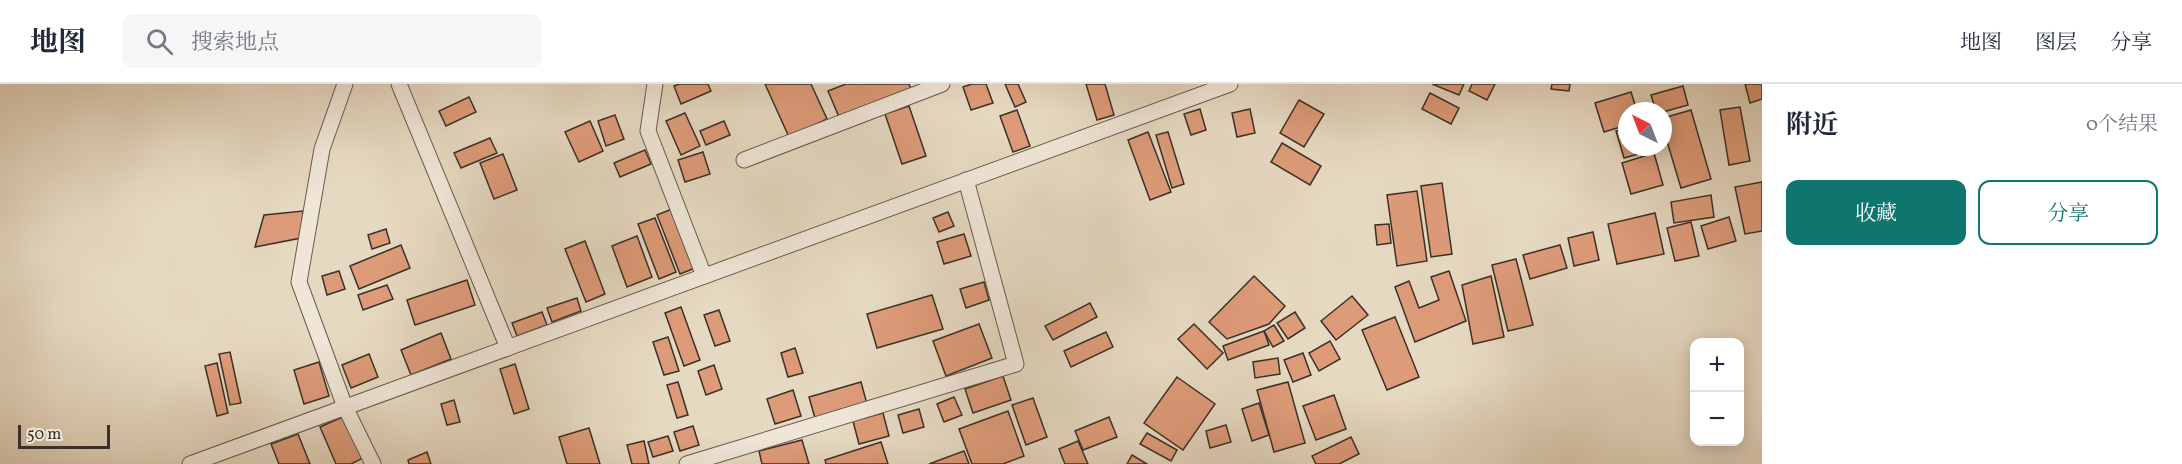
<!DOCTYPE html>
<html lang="zh">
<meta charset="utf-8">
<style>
:root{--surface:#fff;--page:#f6f6f7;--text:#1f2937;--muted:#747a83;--line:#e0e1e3;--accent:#0f766e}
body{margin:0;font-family:Vollkorn,"Noto Serif SC",serif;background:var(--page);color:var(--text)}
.controls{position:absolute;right:18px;bottom:18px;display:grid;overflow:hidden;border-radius:12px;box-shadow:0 3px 15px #0003}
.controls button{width:54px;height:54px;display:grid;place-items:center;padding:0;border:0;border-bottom:2px solid var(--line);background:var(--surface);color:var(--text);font:30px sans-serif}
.compass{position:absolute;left:1618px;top:18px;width:54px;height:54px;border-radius:50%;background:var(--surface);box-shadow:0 3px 15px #0003;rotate:318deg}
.scale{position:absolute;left:18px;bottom:15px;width:92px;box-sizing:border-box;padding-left:6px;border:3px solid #3b3028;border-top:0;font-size:16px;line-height:21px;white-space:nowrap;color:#3b3028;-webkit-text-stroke:4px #efe6d7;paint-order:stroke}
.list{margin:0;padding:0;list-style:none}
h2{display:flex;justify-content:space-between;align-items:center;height:78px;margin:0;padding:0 24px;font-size:26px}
h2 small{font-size:20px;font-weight:400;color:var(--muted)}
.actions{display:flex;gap:12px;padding:18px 24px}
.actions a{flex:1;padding:14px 0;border:2px solid var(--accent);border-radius:12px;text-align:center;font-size:21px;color:var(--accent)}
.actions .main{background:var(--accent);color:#fff}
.icon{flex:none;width:33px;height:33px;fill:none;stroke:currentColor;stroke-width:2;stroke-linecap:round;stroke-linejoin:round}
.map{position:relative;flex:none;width:1762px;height:380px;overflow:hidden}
header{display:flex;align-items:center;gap:36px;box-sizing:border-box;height:84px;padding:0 30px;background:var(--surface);border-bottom:2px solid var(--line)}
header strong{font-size:28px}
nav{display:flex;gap:33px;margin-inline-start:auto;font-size:21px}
.search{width:420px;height:54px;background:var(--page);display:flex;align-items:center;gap:15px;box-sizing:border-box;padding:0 21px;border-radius:12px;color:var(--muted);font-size:22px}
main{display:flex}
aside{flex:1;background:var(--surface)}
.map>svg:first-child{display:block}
.building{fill:#de9b79;stroke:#3b3028;stroke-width:1.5}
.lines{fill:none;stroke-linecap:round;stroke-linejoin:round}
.street-casing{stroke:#665a4e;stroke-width:17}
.street{stroke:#efe6d7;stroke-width:15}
</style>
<header>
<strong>地图</strong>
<div class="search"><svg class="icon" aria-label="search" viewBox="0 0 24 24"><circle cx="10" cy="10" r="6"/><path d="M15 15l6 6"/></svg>搜索地点</div>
<nav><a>地图</a><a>图层</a><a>分享</a></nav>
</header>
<main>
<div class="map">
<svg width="1762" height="380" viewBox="0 0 1762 380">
<rect width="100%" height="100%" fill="#e6d9c1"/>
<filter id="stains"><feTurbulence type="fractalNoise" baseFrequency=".00333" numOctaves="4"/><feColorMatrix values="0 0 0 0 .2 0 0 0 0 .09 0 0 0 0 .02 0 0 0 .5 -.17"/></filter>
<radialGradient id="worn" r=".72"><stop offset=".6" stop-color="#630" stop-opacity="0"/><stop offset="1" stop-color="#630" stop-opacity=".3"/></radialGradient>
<!-- building -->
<g class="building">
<polygon points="679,0 708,0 711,7 681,20 674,2"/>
<polygon points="765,0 811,0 827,35 789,53"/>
<polygon points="846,0 909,0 911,5 839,33 828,7"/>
<polygon points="972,0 986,0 993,19 971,26 963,3"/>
<polygon points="1005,0 1018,0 1026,18 1015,23"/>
<polygon points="1086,0 1105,0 1114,31 1097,36"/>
<polygon points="1432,0 1464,0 1459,11"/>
<polygon points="1472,0 1495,0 1487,16 1469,7"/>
<polygon points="1552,0 1570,0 1569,7 1551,5"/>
<polygon points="1745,0 1762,0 1762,15 1750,19"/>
<polygon points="1683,2 1688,21 1663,28 1656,27 1651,11"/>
<polygon points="1631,8 1637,27 1627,27 1627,41 1604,48 1595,19"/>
<polygon points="1430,9 1459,24 1451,40 1422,25"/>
<polygon points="469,13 476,28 446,42 439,27"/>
<polygon points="1299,16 1324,30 1304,63 1280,49"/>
<polygon points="909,22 926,72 902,80 885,30"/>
<polygon points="1740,23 1750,77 1729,81 1720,26"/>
<polygon points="1200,25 1206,46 1191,51 1184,30"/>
<polygon points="1250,25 1255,49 1237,53 1232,29"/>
<polygon points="1017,26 1030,62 1013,68 1000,32"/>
<polygon points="1691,26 1711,95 1681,104 1663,44 1663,34"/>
<polygon points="685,29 700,62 681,71 666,37"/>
<polygon points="615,31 624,55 606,62 598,37"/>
<polygon points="590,37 603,67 579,78 565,48"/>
<polygon points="724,37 730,51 706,61 700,47"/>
<polygon points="1627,44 1627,63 1656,63 1657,65 1624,74 1616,47"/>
<polygon points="1148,48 1171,108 1150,116 1128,56"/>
<polygon points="1168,48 1184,100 1172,104 1156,51"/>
<polygon points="490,54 497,69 461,84 454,69"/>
<polygon points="1282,59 1321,82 1310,101 1271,78"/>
<polygon points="645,66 651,80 620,93 614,79"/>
<polygon points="703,68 710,90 685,98 678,76"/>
<polygon points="1654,69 1663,101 1631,110 1622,79"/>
<polygon points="503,70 517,106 494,115 480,79"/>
<polygon points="1762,98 1762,147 1745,150 1735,103"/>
<polygon points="1442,99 1452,170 1431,173 1421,102"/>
<polygon points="1417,107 1427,177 1397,182 1387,111"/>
<polygon points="1711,111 1714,133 1674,139 1671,118"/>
<polygon points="672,125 695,184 680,190 657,131"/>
<polygon points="303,127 301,154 255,163 264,131"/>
<polygon points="948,128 954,142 939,148 933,134"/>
<polygon points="1655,129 1664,170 1617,180 1608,140"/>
<polygon points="1729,133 1736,157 1708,165 1701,142"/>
<polygon points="655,134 676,188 659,195 638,140"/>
<polygon points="1691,138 1699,172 1675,177 1667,144"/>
<polygon points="1389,140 1391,159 1377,161 1375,141"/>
<polygon points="386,145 390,159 372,165 368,151"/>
<polygon points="1593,148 1599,176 1574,182 1568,154"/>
<polygon points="964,150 971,172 944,180 937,158"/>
<polygon points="637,152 652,193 627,203 612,162"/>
<polygon points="585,157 605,210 586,218 565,165"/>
<polygon points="401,161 410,184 359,205 350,182"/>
<polygon points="1560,161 1567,184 1530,195 1523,171"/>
<polygon points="1516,175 1533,241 1508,247 1492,181"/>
<polygon points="339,187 345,205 327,211 322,192"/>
<polygon points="1449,187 1466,237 1415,258 1395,203 1409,197 1419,224 1439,216 1431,193"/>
<polygon points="1254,192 1285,222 1269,240 1227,255 1209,238"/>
<polygon points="1491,192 1504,253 1473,260 1462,201"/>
<polygon points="467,196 475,221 415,241 407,216"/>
<polygon points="984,198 989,216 966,224 960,205"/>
<polygon points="387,201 393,215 363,226 358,211"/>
<polygon points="932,211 943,245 877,264 867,230"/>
<polygon points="1352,212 1368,231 1336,256 1321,237"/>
<polygon points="577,214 581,227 552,238 547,224"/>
<polygon points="1090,219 1097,233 1053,256 1045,242"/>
<polygon points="681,223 700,276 684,282 665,229"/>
<polygon points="719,226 730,257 715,262 704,231"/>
<polygon points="542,228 547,241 517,252 512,239"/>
<polygon points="1295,228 1305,244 1288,255 1277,239"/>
<polygon points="1395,233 1419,293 1387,306 1362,246"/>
<polygon points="979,240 992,274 946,292 933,257"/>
<polygon points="1194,240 1223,269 1207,285 1178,255"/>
<polygon points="1274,241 1284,257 1273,263 1264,247"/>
<polygon points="1264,247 1269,261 1228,276 1223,262"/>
<polygon points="1106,248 1113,263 1071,283 1064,267"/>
<polygon points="441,249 451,275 411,291 401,266"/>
<polygon points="668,253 679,287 664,291 653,258"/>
<polygon points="1330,257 1340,275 1319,287 1309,269"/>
<polygon points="795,264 803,289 788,293 781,269"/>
<polygon points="230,268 241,319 230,321 219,270"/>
<polygon points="1303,269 1311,291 1293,298 1284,276"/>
<polygon points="369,270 378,293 351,304 342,281"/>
<polygon points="1278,274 1280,290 1255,294 1253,278"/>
<polygon points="319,278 329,312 304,320 294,286"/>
<polygon points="217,279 228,329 217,332 205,282"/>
<polygon points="515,280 529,325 514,330 500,285"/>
<polygon points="714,281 722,305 706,311 698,287"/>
<polygon points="1003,292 1011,316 973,329 965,305"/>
<polygon points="1177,293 1215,320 1183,366 1144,339"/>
<polygon points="678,298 688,331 677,334 667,301"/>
<polygon points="861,298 867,320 815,334 809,313"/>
<polygon points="1288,298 1305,359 1274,368 1257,306"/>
<polygon points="793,306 801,332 775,340 767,315"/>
<polygon points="1334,311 1346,345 1316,356 1303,322"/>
<polygon points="954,313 962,331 944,338 937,320"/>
<polygon points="1033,314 1047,353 1026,361 1012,321"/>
<polygon points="454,316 460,338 447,341 441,320"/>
<polygon points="1259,319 1269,351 1252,357 1242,325"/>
<polygon points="919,325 924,343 903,349 898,331"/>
<polygon points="1008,327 1024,372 1003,380 972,380 959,345"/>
<polygon points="883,329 889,352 859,360 853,337"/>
<polygon points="347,331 365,373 351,380 336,380 320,343"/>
<polygon points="1109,333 1117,353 1083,366 1075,347"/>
<polygon points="1226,341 1231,358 1210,364 1206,347"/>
<polygon points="693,342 699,361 680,367 674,348"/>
<polygon points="589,344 600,380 567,380 559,353"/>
<polygon points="1147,349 1177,366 1171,377 1140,360"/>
<polygon points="298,350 310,380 279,380 271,360"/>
<polygon points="668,352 673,367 653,373 648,358"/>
<polygon points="1351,353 1359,370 1339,380 1316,380 1312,372"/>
<polygon points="802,356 809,380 762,380 759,367"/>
<polygon points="644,357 649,380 632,380 627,361"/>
<polygon points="1078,357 1088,380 1065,380 1059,365"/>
<polygon points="881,358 888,380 826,380 825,376"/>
<polygon points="964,367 969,380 929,380"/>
<polygon points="427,368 431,380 409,380 408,376"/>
<polygon points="1132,371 1147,380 1127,380"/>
</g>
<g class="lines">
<defs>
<g id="street">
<polyline points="345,0 322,65 299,198 345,323 373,380"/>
<polyline points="399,0 508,264"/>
<polyline points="655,0 648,47 704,192"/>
<polyline points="744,76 942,0"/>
<polyline points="190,380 1230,0"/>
<polyline points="687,380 1016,280 966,96"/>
</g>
</defs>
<!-- street casing -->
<use href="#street" class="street-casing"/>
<!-- street -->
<use href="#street" class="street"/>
</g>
<rect width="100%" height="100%" filter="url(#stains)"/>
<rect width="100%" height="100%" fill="url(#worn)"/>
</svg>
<div class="controls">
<button>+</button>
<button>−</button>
</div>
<svg class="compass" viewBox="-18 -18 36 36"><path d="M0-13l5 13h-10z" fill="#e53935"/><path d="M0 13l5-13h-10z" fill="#747a83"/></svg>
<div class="scale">50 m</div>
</div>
<aside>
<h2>附近<small>0个结果</small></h2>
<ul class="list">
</ul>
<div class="actions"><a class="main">收藏</a><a>分享</a></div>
</aside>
</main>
